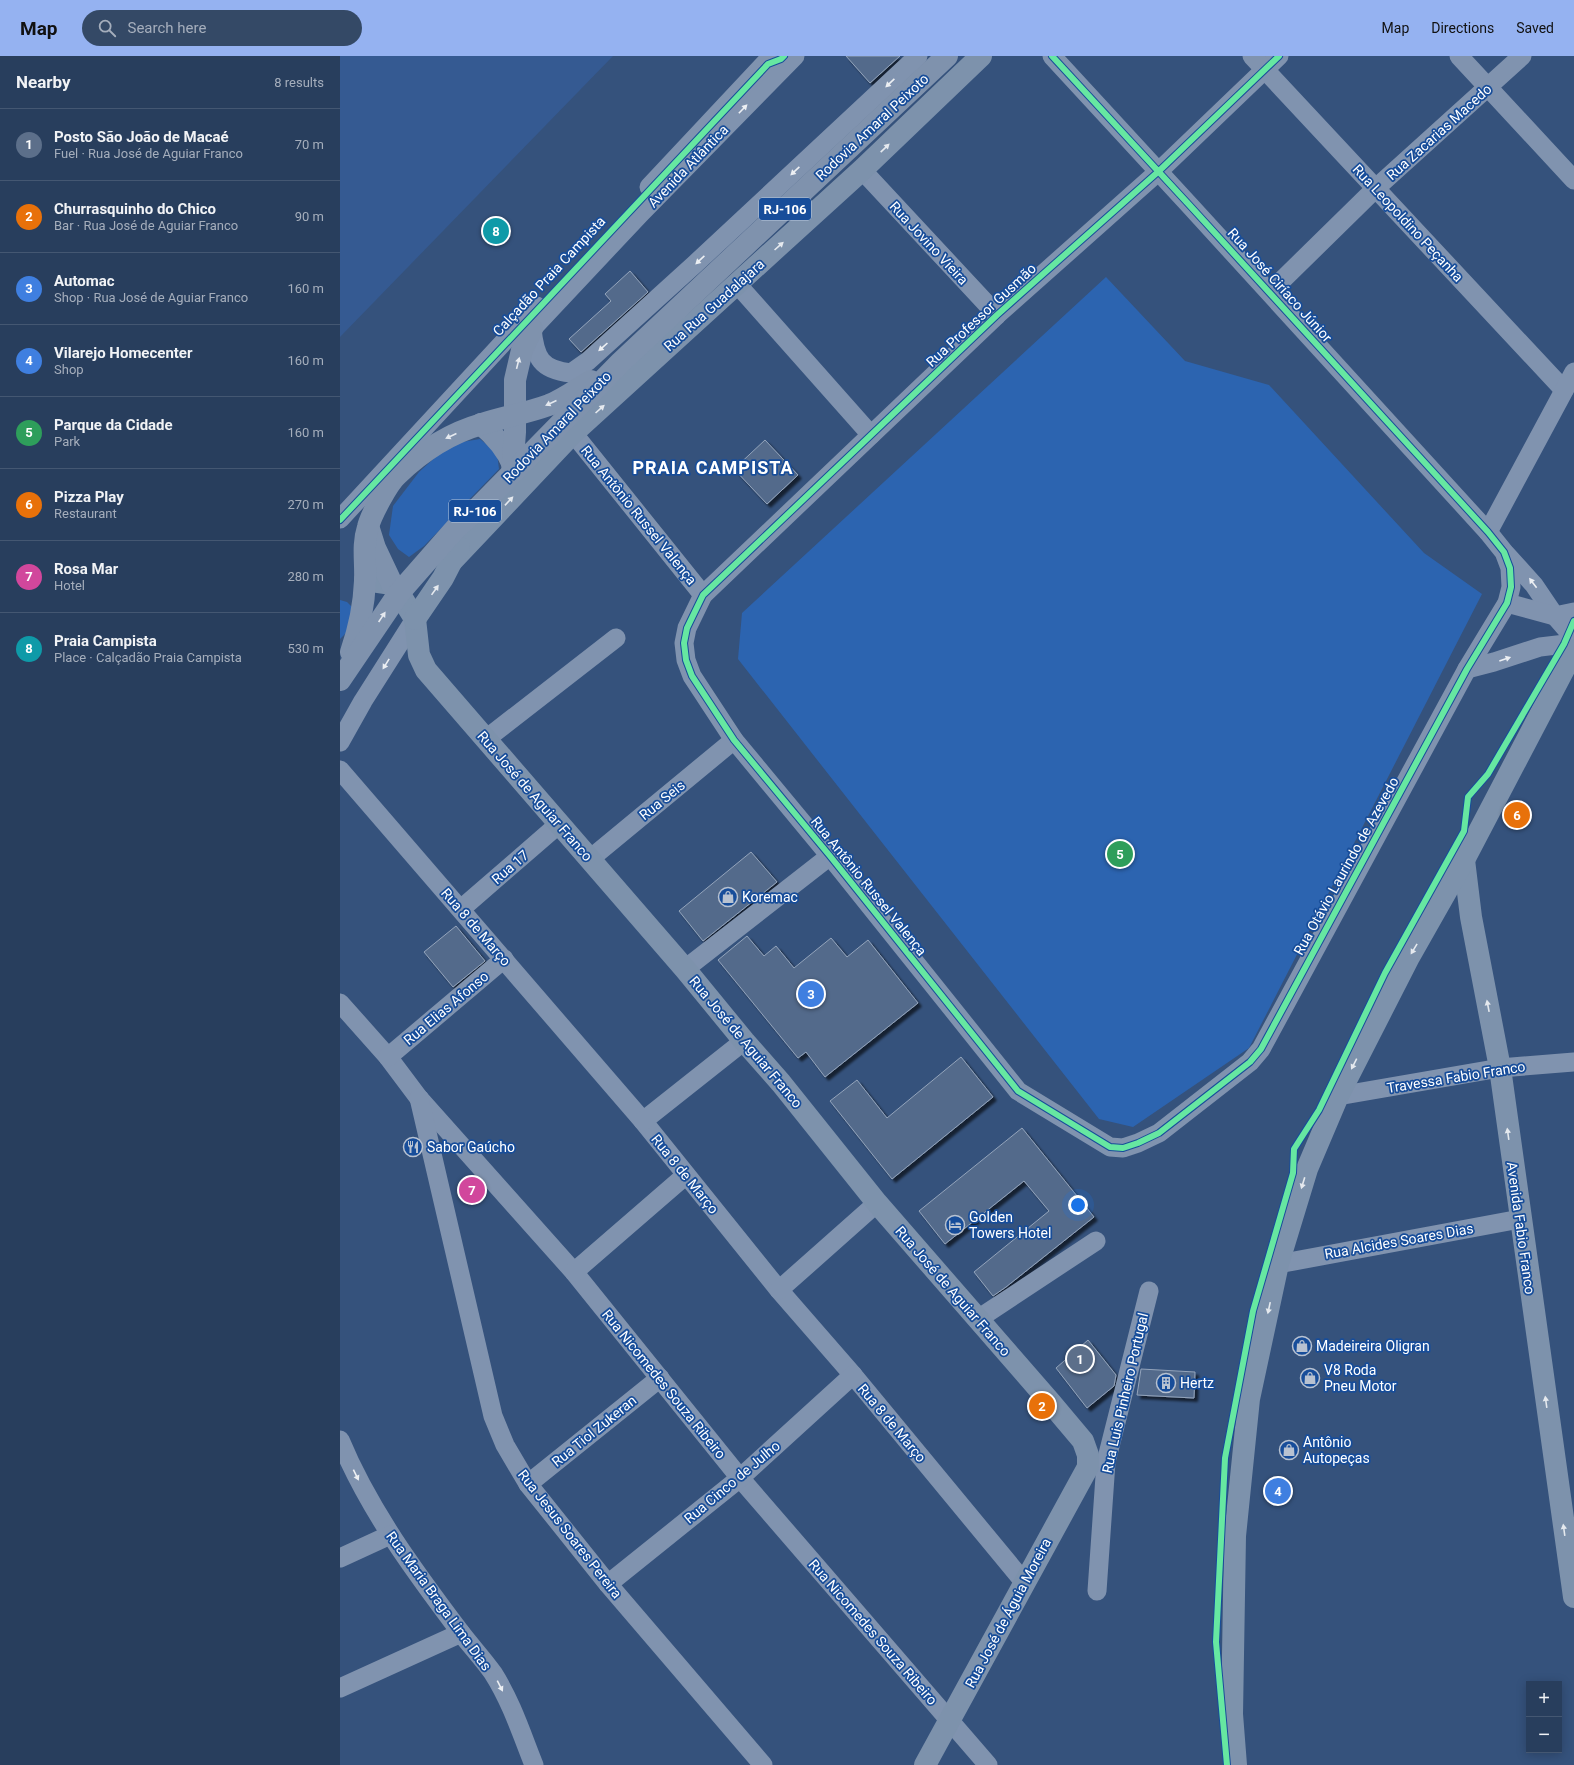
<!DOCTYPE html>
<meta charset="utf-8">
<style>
:root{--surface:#283e5d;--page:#344966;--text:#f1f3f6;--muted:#a5aebc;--line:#445772;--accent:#95b2f1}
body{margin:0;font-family:Roboto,sans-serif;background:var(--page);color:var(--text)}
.controls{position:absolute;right:12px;bottom:12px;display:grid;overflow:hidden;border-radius:0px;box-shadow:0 2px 10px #0003}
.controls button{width:36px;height:36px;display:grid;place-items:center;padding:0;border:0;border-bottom:1px solid var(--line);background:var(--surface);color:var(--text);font:20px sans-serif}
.you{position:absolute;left:738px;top:1149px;width:14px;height:14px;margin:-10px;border:3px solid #fff;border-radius:50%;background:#1a73e8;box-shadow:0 0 0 6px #1a73e833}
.badge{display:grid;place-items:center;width:26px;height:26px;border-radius:50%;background:var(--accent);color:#fff;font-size:13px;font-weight:700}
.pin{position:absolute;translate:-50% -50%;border:2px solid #fff;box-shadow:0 1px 4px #0006}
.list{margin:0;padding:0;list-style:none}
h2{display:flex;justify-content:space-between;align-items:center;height:52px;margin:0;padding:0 16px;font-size:17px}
h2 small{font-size:13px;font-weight:400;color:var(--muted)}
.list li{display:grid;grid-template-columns:26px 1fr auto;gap:12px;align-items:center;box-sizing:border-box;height:72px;padding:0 16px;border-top:1px solid var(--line)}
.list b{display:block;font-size:15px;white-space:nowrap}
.list p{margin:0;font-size:13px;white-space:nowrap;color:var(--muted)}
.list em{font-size:13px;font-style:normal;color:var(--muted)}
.icon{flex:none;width:22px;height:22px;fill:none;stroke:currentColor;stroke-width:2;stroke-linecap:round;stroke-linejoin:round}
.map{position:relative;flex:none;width:1234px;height:1709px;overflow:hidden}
header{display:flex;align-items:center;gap:24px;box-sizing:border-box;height:56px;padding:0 20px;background:var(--accent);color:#111}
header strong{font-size:19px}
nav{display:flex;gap:22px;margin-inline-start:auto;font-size:14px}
.search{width:280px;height:36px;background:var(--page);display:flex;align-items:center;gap:10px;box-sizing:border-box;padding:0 14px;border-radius:22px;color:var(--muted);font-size:15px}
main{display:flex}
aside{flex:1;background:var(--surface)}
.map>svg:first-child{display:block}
.green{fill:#2c64b0}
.water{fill:#355a92}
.building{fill:#526a8b;stroke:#94a4bb;filter:url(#shadow)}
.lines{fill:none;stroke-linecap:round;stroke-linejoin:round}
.minor{stroke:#8093af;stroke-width:19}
.major{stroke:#7d92ac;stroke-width:22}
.highway{stroke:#7f92ad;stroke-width:22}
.cycleway-casing{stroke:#174d9a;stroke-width:8}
.cycleway{stroke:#66e7a1;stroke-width:6}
.oneway{fill:#eceff3}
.oneway2{fill:#e5e9ee}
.oneway3{fill:#e5e9ef}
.labels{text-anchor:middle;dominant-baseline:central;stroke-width:3.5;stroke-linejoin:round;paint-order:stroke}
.shield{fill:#174d9a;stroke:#b9cae1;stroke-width:1}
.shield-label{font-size:13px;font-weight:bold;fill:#fff}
.street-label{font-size:14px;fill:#fff;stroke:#174d9a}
.poi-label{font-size:14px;fill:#fff;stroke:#174d9a;text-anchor:start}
.district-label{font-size:18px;font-weight:bold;letter-spacing:1px;fill:#fff;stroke:#174d9a}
</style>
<header>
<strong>Map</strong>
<div class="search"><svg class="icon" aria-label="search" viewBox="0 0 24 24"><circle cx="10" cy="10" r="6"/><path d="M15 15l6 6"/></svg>Search here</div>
<nav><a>Map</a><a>Directions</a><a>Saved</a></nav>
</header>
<main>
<aside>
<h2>Nearby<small>8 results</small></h2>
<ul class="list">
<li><span class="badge" style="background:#5c6f8a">1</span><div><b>Posto São João de Macaé</b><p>Fuel · Rua José de Aguiar Franco</p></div><em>70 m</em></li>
<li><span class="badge" style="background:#e8710a">2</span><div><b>Churrasquinho do Chico</b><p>Bar · Rua José de Aguiar Franco</p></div><em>90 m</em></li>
<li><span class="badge" style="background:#3f7fe0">3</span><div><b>Automac</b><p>Shop · Rua José de Aguiar Franco</p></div><em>160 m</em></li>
<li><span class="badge" style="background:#3f7fe0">4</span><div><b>Vilarejo Homecenter</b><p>Shop</p></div><em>160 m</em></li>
<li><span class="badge" style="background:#2e9e5b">5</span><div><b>Parque da Cidade</b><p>Park</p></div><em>160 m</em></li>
<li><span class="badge" style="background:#e8710a">6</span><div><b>Pizza Play</b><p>Restaurant</p></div><em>270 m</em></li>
<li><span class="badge" style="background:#d1479c">7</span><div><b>Rosa Mar</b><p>Hotel</p></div><em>280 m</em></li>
<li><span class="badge" style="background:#0f9aa8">8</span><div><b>Praia Campista</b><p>Place · Calçadão Praia Campista</p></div><em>530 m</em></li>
</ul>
</aside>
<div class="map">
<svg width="1234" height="1709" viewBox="0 0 1234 1709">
<defs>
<filter id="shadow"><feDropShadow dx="3.5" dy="3.5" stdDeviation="1" flood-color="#0009"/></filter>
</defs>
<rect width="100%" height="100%" fill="#35527c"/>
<!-- green -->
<g class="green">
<polygon points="766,221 845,305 929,329 1084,497 1142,538 909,992 793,1071 759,1063 398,603 402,557"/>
<polygon points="140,383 157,397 159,413 84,490 69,501 58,493 49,479 53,450 79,416 110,388"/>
<polygon points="0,544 7,546 12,551 8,575 0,583"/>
</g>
<!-- water -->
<polygon class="water" points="0,0 273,0 0,281"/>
<!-- building -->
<g class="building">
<polygon points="506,0 560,0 530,27"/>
<polygon points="290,215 308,236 241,296 229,283 271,245 265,238"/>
<polygon points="425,384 458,419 427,448 394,413"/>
<polygon points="411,796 437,826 363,885 339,855"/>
<polygon points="116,870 145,905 113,931 84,896"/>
<polygon points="407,880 424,900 436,890 454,912 491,882 507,901 528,884 578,947 485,1021 466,996 458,1002 378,904"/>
<polygon points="621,1001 653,1041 552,1123 490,1045 517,1024 547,1062"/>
<polygon points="682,1072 754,1161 666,1231 653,1240 634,1216 709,1155 684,1125 605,1188 579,1155"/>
<polygon points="748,1284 776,1319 774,1330 747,1352 716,1312"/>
<polygon points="801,1313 855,1316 854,1342 797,1339"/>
</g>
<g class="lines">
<!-- minor -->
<g class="minor">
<path d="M 455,0 L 300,158 L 192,273 C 195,302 201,314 231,317 L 248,305 L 355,208 L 578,0"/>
<path d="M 712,0 C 858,158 1003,316 1148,476 L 1164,496 L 1170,512 L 1171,531 L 1167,547 L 1127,613 L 921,993 L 910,1006 L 819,1077 L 798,1087 L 783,1092 L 770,1091 L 678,1035 L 490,800 L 394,684 L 352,620 L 346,604 L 344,587 L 347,572 L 363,539 L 657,259 L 819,115 L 939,0"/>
<polyline points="912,0 1224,334"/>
<polyline points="1119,0 1234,124"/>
<polyline points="522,114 657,259"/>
<polyline points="309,131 428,4 439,0"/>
<polyline points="397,228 531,379"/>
<polyline points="930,236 1036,132 1182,0"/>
<polyline points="233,377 363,539"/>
<polyline points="0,463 197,250"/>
<polyline points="1148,476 1234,316"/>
<polyline points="1166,498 1194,529 1215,560 1234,582"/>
<polyline points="1167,547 1215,560 1234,556"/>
<polyline points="1127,613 1154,606 1200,591 1234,587"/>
<polyline points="146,683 276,582"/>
<polyline points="0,686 23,645 75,563"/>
<polyline points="0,714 303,1065 439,1234 513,1319 684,1526"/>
<polyline points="250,803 394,684"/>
<polyline points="121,853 219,768"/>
<polyline points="345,913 490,800"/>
<polyline points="0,947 48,1001 78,1041 234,1216 400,1422 648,1709"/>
<polyline points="48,1001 164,903"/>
<polyline points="998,1040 1160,1012 1234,1006"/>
<polyline points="79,1042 153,1360 165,1389 188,1428 268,1528 423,1709"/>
<polyline points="303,1065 404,985"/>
<polyline points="938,1208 1180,1163"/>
<polyline points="234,1216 346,1119"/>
<polyline points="439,1234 537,1147"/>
<polyline points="638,1263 756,1185"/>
<path d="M 0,1384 C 29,1454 75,1516 121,1577 C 131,1590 143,1603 153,1617 C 171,1645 182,1679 194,1709"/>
<polyline points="188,1428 320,1322"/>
<polyline points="0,1502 50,1479"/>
<polyline points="268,1528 400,1422 513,1319"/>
<polyline points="757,1535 766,1406 809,1235"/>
<polyline points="0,1632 121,1577"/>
</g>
<!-- major -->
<g class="major">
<polyline points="113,504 233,377 522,114 641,0"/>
<polyline points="25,524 52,528 59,537 75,563 79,599 86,614 345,913 404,985 441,1027 537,1147 711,1347 743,1385 748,1399 748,1411 585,1709"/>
<polyline points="75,563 103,522 119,491"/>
<polyline points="1124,804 1131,861 1160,1012 1234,1541"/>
<polyline points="896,1709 892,1658 895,1480 909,1343 938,1208 967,1113 998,1040 1069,901 1124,804 1234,594"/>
</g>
<!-- highway -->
<g class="highway">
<path d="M 141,368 C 155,380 166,392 173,409"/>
<polyline points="172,417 175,376 175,324 182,294 192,273"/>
<polyline points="29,473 35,492 52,528"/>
<path d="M 11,596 C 19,573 24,550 25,525 C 26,506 22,490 28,471 C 31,459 48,427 57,419 C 81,396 110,377 142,368 C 164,361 187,357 209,349 C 224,343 237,333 251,325"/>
<polyline points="0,624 59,537 116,472 132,458 281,306 607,0"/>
</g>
<defs>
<g id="cycleway">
<path d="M 712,0 C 858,158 1003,316 1148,476 L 1164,496 L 1170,512 L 1171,531 L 1167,547 L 1127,613 L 921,993 L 910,1006 L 819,1077 L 798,1087 L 783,1092 L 770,1091 L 678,1035 L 490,800 L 394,684 L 352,620 L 346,604 L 344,587 L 347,572 L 363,539 L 657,259 L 819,115 L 939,0"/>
<polyline points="0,464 414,23 428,8 441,3 444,0"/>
<polyline points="887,1709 876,1586 885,1402 913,1255 953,1117 954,1093 979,1054 1045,917 1124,775 1128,741 1148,718 1224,588 1234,565"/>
</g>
</defs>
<!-- cycleway casing -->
<use href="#cycleway" class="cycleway-casing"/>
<!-- cycleway -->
<use href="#cycleway" class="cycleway"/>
</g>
<!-- one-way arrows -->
<defs><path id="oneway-solid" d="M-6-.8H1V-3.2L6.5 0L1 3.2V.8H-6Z"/></defs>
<g class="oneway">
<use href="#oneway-solid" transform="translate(550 27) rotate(137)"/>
<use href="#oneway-solid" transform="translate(403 53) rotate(-46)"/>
<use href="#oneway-solid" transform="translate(455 115) rotate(137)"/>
<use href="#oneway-solid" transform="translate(360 204) rotate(137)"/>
<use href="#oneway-solid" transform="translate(263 291) rotate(138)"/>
<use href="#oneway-solid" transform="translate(1193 527) rotate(-127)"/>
<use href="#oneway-solid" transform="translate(1165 603) rotate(-19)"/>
<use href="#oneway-solid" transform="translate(46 608) rotate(122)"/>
<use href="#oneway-solid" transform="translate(16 1419) rotate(64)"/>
<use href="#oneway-solid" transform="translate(160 1630) rotate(63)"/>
</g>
<g class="oneway2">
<use href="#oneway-solid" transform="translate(545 92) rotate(-44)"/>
<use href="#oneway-solid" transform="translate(439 190) rotate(-42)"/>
<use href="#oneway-solid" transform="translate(260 353) rotate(-42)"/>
<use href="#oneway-solid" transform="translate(169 445) rotate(-47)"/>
<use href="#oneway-solid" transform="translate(95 534) rotate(-55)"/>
<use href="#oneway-solid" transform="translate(1074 893) rotate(121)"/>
<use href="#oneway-solid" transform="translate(1148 950) rotate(-101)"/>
<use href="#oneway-solid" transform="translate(1014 1008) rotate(117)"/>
<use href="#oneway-solid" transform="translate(1168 1078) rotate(-98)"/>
<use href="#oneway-solid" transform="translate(963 1127) rotate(107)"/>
<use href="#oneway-solid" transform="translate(929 1252) rotate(102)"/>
<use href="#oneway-solid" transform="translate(1206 1346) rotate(-98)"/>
<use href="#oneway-solid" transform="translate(1224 1474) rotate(-98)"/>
</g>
<g class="oneway3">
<use href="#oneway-solid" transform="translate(178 307) rotate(-76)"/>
<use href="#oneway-solid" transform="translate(211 347) rotate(156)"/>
<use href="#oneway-solid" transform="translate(111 380) rotate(155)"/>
<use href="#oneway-solid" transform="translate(42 561) rotate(-56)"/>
</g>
<!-- icons -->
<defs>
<symbol id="shop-ring" viewBox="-11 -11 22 22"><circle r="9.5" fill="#174d9a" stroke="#b8c2d1" stroke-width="1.5"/><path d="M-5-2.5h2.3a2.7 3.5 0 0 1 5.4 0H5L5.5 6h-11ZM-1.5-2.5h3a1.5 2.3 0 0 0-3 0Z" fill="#b8c2d1"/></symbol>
<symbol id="restaurant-ring" viewBox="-11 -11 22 22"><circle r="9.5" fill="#174d9a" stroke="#b8c2d1" stroke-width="1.5"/><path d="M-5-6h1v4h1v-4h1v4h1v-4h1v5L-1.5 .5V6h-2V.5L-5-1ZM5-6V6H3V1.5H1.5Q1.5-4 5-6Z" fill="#b8c2d1"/></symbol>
<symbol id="hotel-ring" viewBox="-11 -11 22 22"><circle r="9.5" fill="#174d9a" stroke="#b8c2d1" stroke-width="1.5"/><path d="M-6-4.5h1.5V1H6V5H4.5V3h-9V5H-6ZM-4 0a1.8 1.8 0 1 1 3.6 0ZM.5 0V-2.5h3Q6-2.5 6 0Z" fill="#b8c2d1"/></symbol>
<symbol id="building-ring" viewBox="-11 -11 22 22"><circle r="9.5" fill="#174d9a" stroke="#b8c2d1" stroke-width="1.5"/><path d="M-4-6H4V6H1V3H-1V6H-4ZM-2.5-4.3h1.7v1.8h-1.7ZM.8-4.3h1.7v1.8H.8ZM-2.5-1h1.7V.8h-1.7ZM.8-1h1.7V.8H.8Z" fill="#b8c2d1"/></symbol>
</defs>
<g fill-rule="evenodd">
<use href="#shop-ring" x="377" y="830" width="22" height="22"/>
<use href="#restaurant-ring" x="62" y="1080" width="22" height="22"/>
<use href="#hotel-ring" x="604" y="1158" width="22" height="22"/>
<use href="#shop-ring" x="951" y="1279" width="22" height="22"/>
<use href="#shop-ring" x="959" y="1311" width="22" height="22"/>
<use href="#building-ring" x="815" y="1316" width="22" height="22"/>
<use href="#shop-ring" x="938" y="1383" width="22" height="22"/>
</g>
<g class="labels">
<!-- shield labels -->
<g class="shield">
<rect x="419" y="142" width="52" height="22" rx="3"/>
<rect x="109" y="444" width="52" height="22" rx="3"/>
</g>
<g class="shield-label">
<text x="445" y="153">RJ-106</text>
<text x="135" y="455">RJ-106</text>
</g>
<!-- street labels -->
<g class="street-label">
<text transform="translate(532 71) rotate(-43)">Rodovia Amaral Peixoto</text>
<text transform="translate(1099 76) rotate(-42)">Rua Zacarias Macedo</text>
<text transform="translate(348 110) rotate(-46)">Avenida Atlântica</text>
<text transform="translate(1068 167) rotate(47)">Rua Leopoldino Peçanha</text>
<text transform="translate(589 187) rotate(47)">Rua Jovino Vieira</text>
<text transform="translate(209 220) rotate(-47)">Calçadão Praia Campista</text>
<text transform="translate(940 229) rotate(48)">Rua José Ciríaco Júnior</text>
<text transform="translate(374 249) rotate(-42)">Rua Rua Guadalajara</text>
<text transform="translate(641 259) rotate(-43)">Rua Professor Gusmão</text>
<text transform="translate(217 371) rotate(-46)">Rodovia Amaral Peixoto</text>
<text transform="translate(299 459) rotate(51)">Rua Antônio Russel Valença</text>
<text transform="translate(195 740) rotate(49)">Rua José de Aguiar Franco</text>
<text transform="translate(322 744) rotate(-39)">Rua Seis</text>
<text transform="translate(1006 810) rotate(-61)">Rua Otávio Laurindo de Azevedo</text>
<text transform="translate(170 811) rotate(-41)">Rua 17</text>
<text transform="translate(529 830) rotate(51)">Rua Antônio Russel Valença</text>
<text transform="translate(136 871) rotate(49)">Rua 8 de Março</text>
<text transform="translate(106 952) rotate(-40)">Rua Elias Afonso</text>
<text transform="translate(406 986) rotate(50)">Rua José de Aguiar Franco</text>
<text transform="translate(1116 1021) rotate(-9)">Travessa Fabio Franco</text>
<text transform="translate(345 1118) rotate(51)">Rua 8 de Março</text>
<text transform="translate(1181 1172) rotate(82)">Avenida Fabio Franco</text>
<text transform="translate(1059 1185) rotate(-10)">Rua Alcides Soares Dias</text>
<text transform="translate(613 1235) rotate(49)">Rua José de Aguiar Franco</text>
<text transform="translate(324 1328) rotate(51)">Rua Nicomedes Souza Ribeiro</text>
<text transform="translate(785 1337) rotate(-77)">Rua Luis Pinheiro Portugal</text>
<text transform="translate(552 1367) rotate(50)">Rua 8 de Março</text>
<text transform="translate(254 1375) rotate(-39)">Rua Tiol Zukeran</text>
<text transform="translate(392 1426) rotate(-40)">Rua Cinco de Julho</text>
<text transform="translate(230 1478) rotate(52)">Rua Jesus Soares Pereira</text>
<text transform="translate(99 1545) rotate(54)">Rua Maria Braga Lima Dias</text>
<text transform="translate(668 1557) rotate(-62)">Rua José de Águia Moreira</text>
<text transform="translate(533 1576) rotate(49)">Rua Nicomedes Souza Ribeiro</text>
</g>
<!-- poi labels -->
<g class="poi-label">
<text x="402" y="841">Koremac</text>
<text x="87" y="1091">Sabor Gaúcho</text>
<text x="629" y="1161">Golden<tspan x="629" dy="16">Towers Hotel</tspan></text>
<text x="976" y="1290">Madeireira Oligran</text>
<text x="984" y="1314">V8 Roda<tspan x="984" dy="16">Pneu Motor</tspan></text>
<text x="840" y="1327">Hertz</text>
<text x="963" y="1386">Antônio<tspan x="963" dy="16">Autopeças</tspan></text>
</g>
<!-- district labels -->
<g class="district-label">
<text x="373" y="411">PRAIA CAMPISTA</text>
</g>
</g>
</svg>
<div class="controls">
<button>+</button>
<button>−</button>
</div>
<div class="you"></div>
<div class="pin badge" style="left:740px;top:1303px;background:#5c6f8a">1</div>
<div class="pin badge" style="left:702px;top:1350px;background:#e8710a">2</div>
<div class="pin badge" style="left:471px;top:938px;background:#3f7fe0">3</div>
<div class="pin badge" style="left:938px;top:1435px;background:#3f7fe0">4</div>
<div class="pin badge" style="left:780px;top:798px;background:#2e9e5b">5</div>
<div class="pin badge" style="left:1177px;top:759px;background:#e8710a">6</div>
<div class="pin badge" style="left:132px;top:1134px;background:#d1479c">7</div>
<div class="pin badge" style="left:156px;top:175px;background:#0f9aa8">8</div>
</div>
</main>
